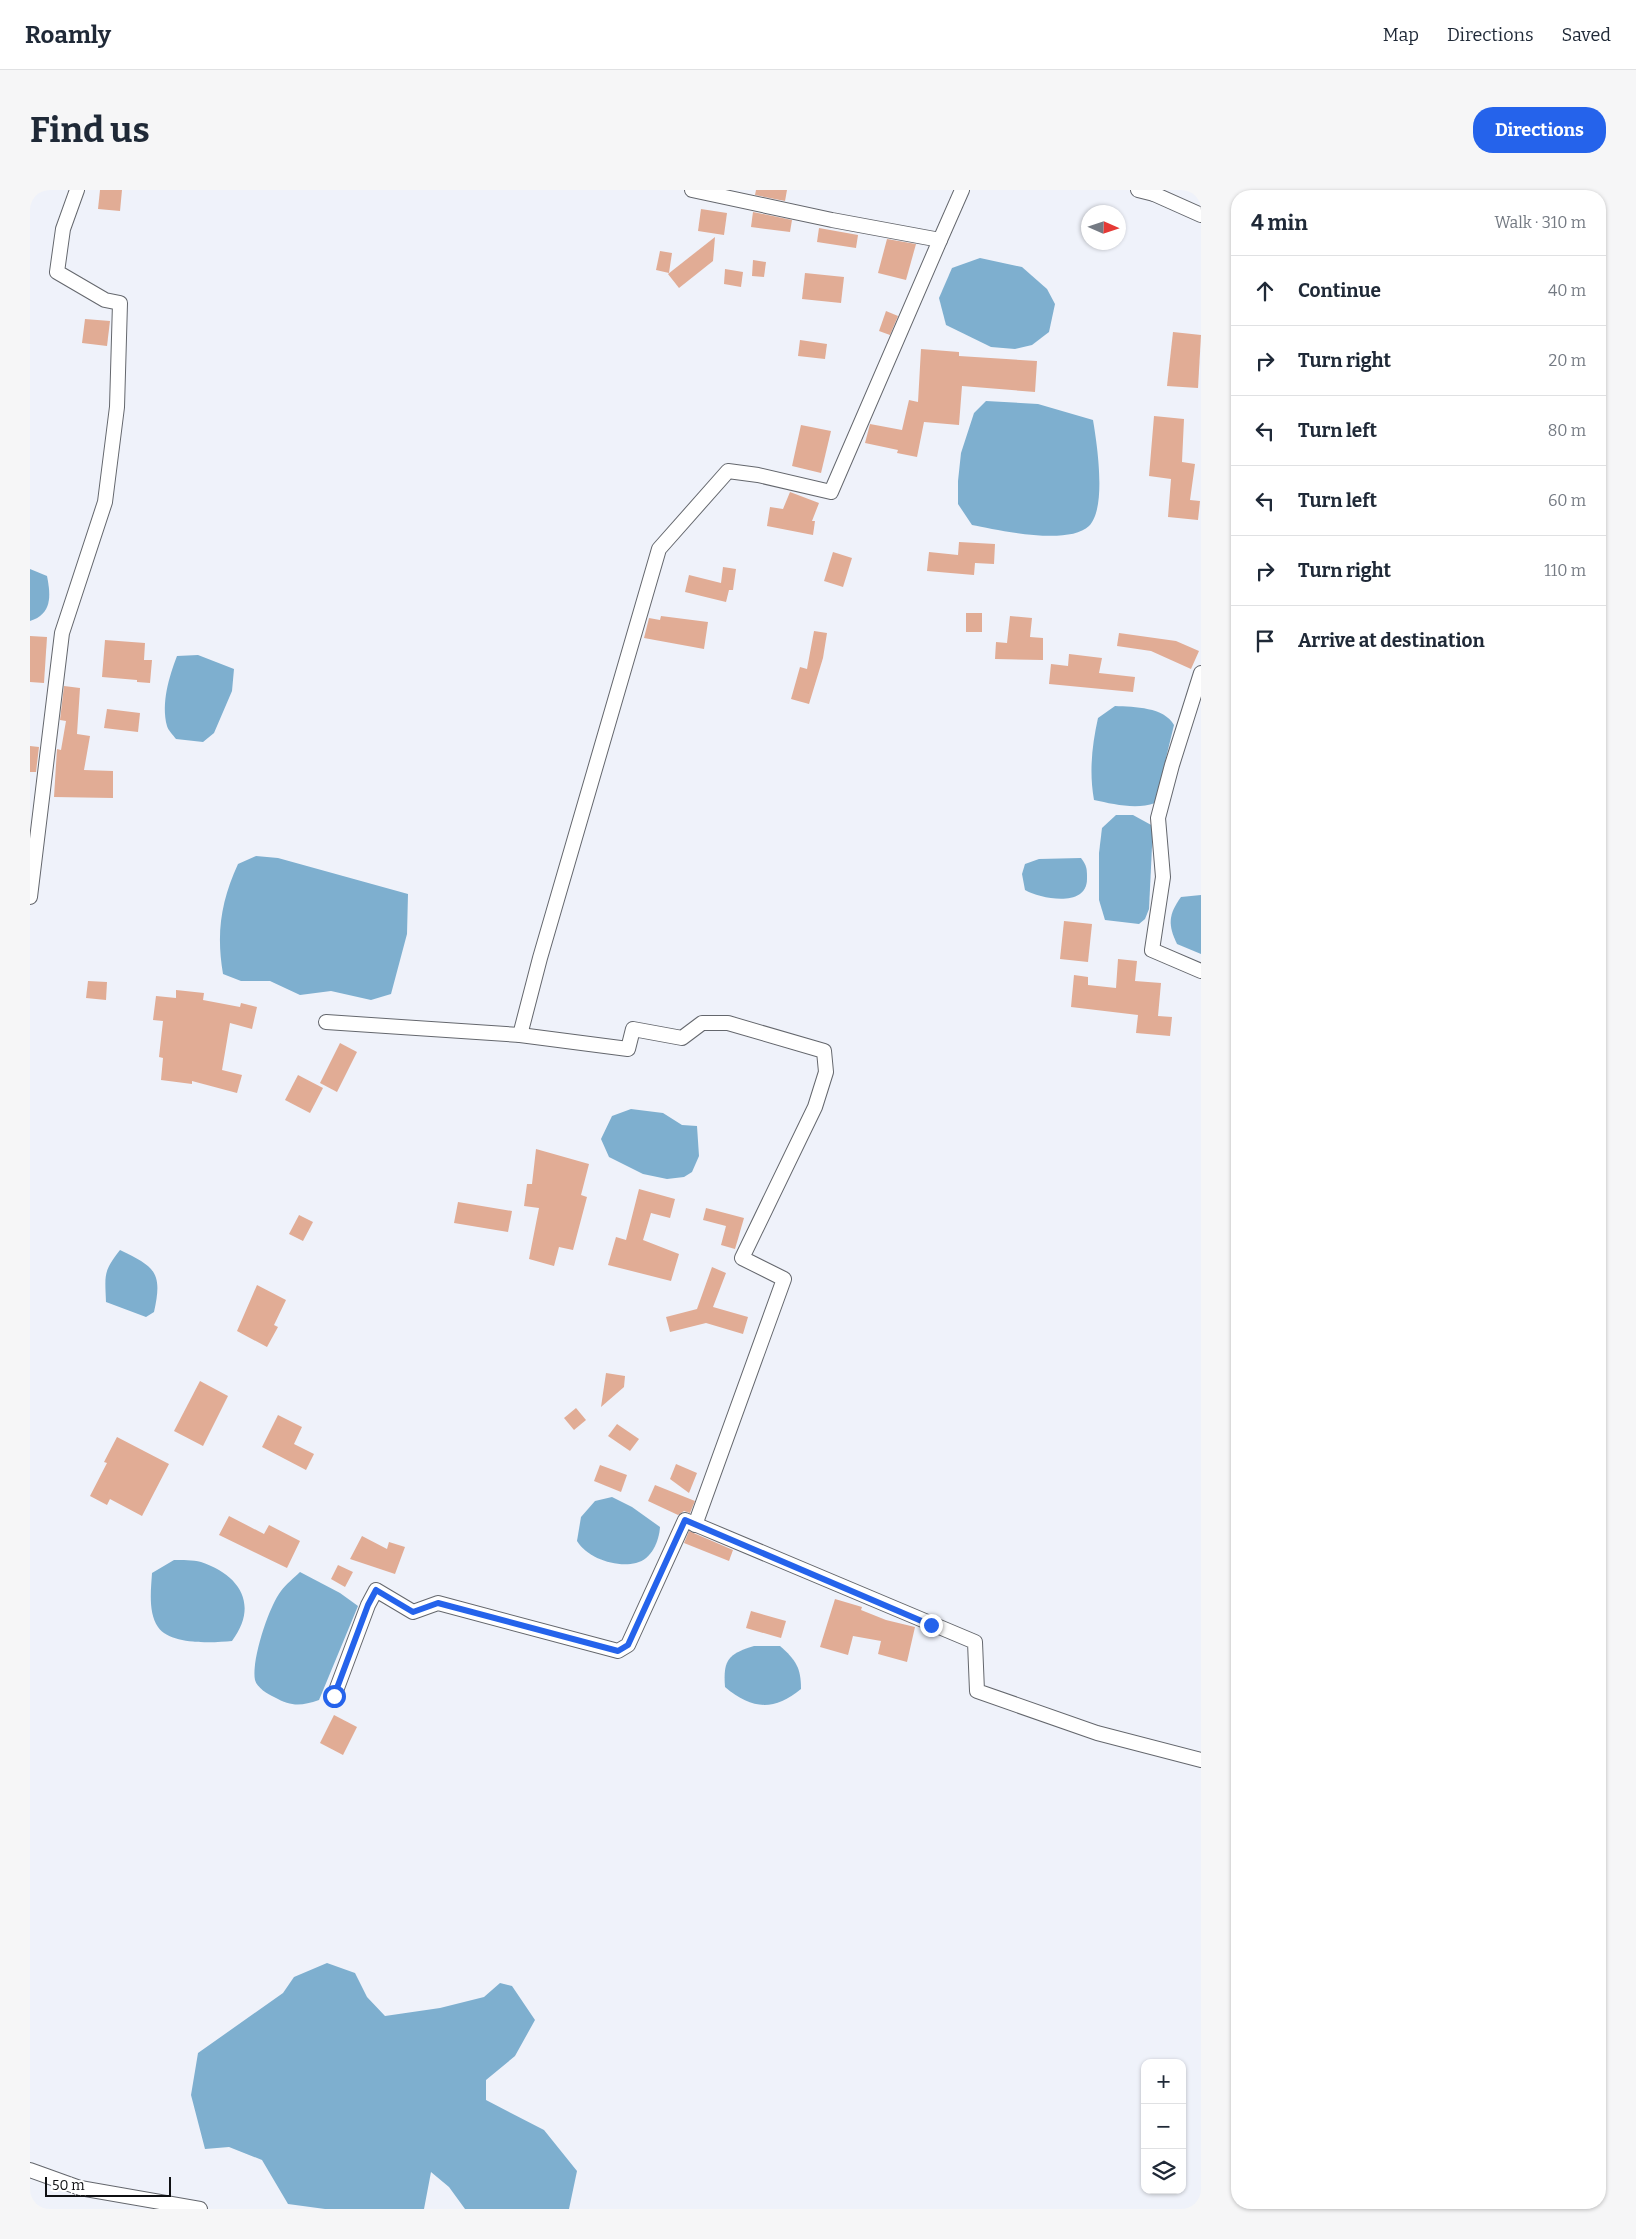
<!DOCTYPE html>
<meta charset="utf-8">
<style>
:root{--surface:#fff;--page:#f6f6f7;--text:#1f2937;--muted:#747a83;--line:#e0e1e3;--accent:#2563eb}
body{margin:0;font-family:Bitter,serif;background:var(--page);color:var(--text)}
.controls{position:absolute;right:15px;bottom:15px;display:grid;overflow:hidden;border-radius:10px;box-shadow:0 1px 4px #0004}
.controls button{width:45px;height:45px;display:grid;place-items:center;padding:0;border:0;border-bottom:1px solid var(--line);background:var(--surface);color:var(--text);font:25px sans-serif}
.compass{position:absolute;left:1051px;top:15px;width:45px;height:45px;border-radius:50%;background:var(--surface);box-shadow:0 1px 4px #0004;rotate:93deg}
.scale{position:absolute;left:15px;bottom:12px;width:126px;box-sizing:border-box;padding-left:5px;border:2px solid #0f1013;border-top:0;font-size:14px;line-height:18px;white-space:nowrap;color:#0f1013;-webkit-text-stroke:4px #fff;paint-order:stroke}
.stop{position:absolute;width:15px;height:15px;margin:-11px;border:4px solid #2563eb;border-radius:50%;background:#fff}
.stop.end{background:#2563eb;border-color:#fff;box-shadow:0 1px 5px #0008}
.list{margin:0;padding:0;list-style:none}
h2{display:flex;justify-content:space-between;align-items:center;height:65px;margin:0;padding:0 20px;font-size:21px}
h2 small{font-size:16px;font-weight:400;color:var(--muted)}
.list li{display:grid;grid-template-columns:32px 1fr auto;gap:15px;align-items:center;box-sizing:border-box;height:70px;padding:0 20px;border-top:1px solid var(--line)}
.list b{display:block;font-size:19px;white-space:nowrap}
.list em{font-size:16px;font-style:normal;color:var(--muted)}
.icon{flex:none;width:28px;height:28px;fill:none;stroke:currentColor;stroke-width:2;stroke-linecap:round;stroke-linejoin:round}
.map{position:relative;flex:none;width:1171px;height:2019px;overflow:hidden;border-radius:20px}
header{display:flex;align-items:center;gap:30px;box-sizing:border-box;height:70px;padding:0 25px;background:var(--surface);border-bottom:1px solid var(--line)}
header strong{font-size:24px}
nav{display:flex;gap:28px;margin-inline-start:auto;font-size:18px}
.intro{display:flex;align-items:center;justify-content:space-between;box-sizing:border-box;height:120px;padding:0 30px}
h1{margin:0;font-size:35px}
.button{padding:12px 22px;border-radius:20px;background:var(--accent);color:#fff;font-size:18px;font-weight:700}
main{display:flex;gap:30px;padding:0 30px}
aside{flex:1;background:var(--surface);border-radius:20px;box-shadow:0 1px 4px #0004}
.map>svg:first-child{display:block}
.water{fill:#7eafcf}
.building{fill:#e1ac95}
.lines{fill:none;stroke-linecap:round;stroke-linejoin:round}
.street-casing{stroke:#64676d;stroke-width:16}
.street{stroke:#fff;stroke-width:14}
.route{stroke:#2563eb;stroke-width:6}
</style>
<header>
<strong>Roamly</strong>
<nav><a>Map</a><a>Directions</a><a>Saved</a></nav>
</header>
<div class="intro"><h1>Find us</h1><a class="button">Directions</a></div>
<main>
<div class="map">
<svg width="1171" height="2019" viewBox="0 0 1171 2019">
<rect width="100%" height="100%" fill="#eff2fa"/>
<!-- water -->
<g class="water">
<polygon points="950,68 992,77 1017,99 1025,114 1019,142 1002,155 985,159 961,157 916,135 909,108 922,78"/>
<path d="M 956,211 L 1008,214 L 1063,230 C 1067,254 1077,318 1059,336 C 1038,356 968,340 942,335 L 928,314 L 928,291 L 931,263 L 944,223 Z"/>
<path d="M 0,379 L 17,386 C 21,406 22,424 0,431 Z"/>
<path d="M 168,465 L 204,479 L 202,501 L 184,543 L 173,552 L 146,549 C 143,545 138,540 137,536 C 131,513 139,487 147,466 Z"/>
<path d="M 1085,516 C 1105,517 1134,517 1144,535 L 1125,613 C 1106,620 1083,614 1064,610 C 1059,582 1062,555 1068,528 Z"/>
<polygon points="1086,625 1103,625 1123,636 1119,719 1115,729 1109,734 1075,730 1069,710 1069,663 1072,638"/>
<path d="M 226,666 L 248,668 L 378,704 L 377,744 L 361,804 L 341,810 L 301,801 L 270,805 L 240,791 L 211,791 L 193,784 C 186,743 191,711 208,674 Z"/>
<path d="M 1051,668 C 1057,676 1057,679 1057,689 C 1057,718 1011,709 995,700 L 992,684 L 995,674 L 1009,669 Z"/>
<path d="M 1171,705 L 1171,764 L 1147,754 C 1138,735 1138,725 1151,707 Z"/>
<polygon points="601,919 633,923 652,935 667,936 669,966 662,982 654,987 637,989 613,984 579,967 571,949 582,926"/>
<path d="M 90,1060 C 125,1077 133,1082 124,1122 L 116,1127 L 76,1112 C 75,1084 73,1082 90,1060 Z"/>
<path d="M 582,1307 L 602,1317 L 630,1337 C 629,1351 622,1369 606,1373 C 586,1378 557,1368 547,1351 L 551,1327 L 565,1311 Z"/>
<path d="M 144,1370 C 152,1370 163,1370 171,1372 C 210,1385 229,1415 202,1451 C 182,1453 140,1455 128,1437 C 118,1422 121,1400 122,1383 Z"/>
<path d="M 270,1382 L 310,1403 L 328,1416 L 289,1510 C 271,1516 262,1517 244,1507 C 238,1504 227,1498 225,1490 C 221,1471 239,1416 251,1401 C 256,1394 264,1388 270,1382 Z"/>
<path d="M 724,1456 L 750,1456 C 766,1470 771,1478 771,1499 C 744,1521 722,1520 695,1497 C 693,1470 698,1464 724,1456 Z"/>
<polygon points="297,1773 325,1783 337,1807 355,1826 410,1818 454,1807 470,1793 482,1796 505,1830 485,1866 456,1890 456,1910 514,1940 547,1981 539,2019 435,2019 419,1997 401,1982 394,2019 295,2019 258,2014 232,1970 199,1957 175,1959 161,1905 168,1863 253,1803 264,1787"/>
</g>
<!-- building -->
<g class="building">
<polygon points="70,0 92,0 90,21 68,19"/>
<polygon points="726,0 757,0 755,11 725,5"/>
<polygon points="671,19 697,23 694,45 668,41"/>
<polygon points="723,22 762,30 760,42 721,37"/>
<polygon points="789,38 828,45 826,58 787,52"/>
<polygon points="685,47 683,71 649,98 638,84"/>
<polygon points="857,49 886,54 876,90 848,83"/>
<polygon points="630,61 642,63 639,83 626,80"/>
<polygon points="723,70 736,72 734,87 722,86"/>
<polygon points="695,79 713,82 711,97 694,94"/>
<polygon points="775,83 814,87 811,113 772,109"/>
<polygon points="856,121 868,126 860,145 849,141"/>
<polygon points="55,129 80,131 77,156 52,153"/>
<polygon points="1143,142 1171,145 1168,198 1137,196"/>
<polygon points="770,150 797,154 795,169 768,166"/>
<polygon points="891,159 929,162 929,166 1007,171 1005,202 932,196 929,235 894,232 887,267 867,263 868,260 835,253 840,234 872,240 879,210 888,212"/>
<polygon points="1124,226 1154,229 1152,272 1165,274 1160,310 1170,311 1168,330 1138,327 1141,289 1119,286"/>
<polygon points="771,235 801,241 791,283 762,276"/>
<polygon points="760,302 789,313 782,331 785,331 783,345 737,336 740,317 753,319"/>
<polygon points="929,352 965,354 964,374 945,373 944,385 897,381 899,362 928,365"/>
<polygon points="803,362 822,368 813,397 794,391"/>
<polygon points="693,377 706,379 703,400 699,400 696,412 655,402 659,385 691,393"/>
<rect x="936" y="423" width="16" height="19"/>
<polygon points="631,426 678,432 674,459 614,448 619,428 630,430"/>
<polygon points="980,426 1002,428 1000,447 1013,448 1013,470 965,469 966,452 977,453"/>
<polygon points="784,441 797,443 793,468 779,514 761,509 770,477 777,479"/>
<polygon points="1089,443 1146,451 1169,461 1161,479 1121,461 1087,456"/>
<polygon points="0,446 17,447 14,493 0,492"/>
<polygon points="75,450 115,453 114,470 122,470 120,493 107,492 107,490 72,487"/>
<polygon points="1039,464 1072,468 1069,483 1105,487 1103,502 1019,494 1021,474 1038,476"/>
<polygon points="34,496 50,498 47,544 60,546 54,580 83,581 83,608 24,607 27,559 31,560 36,531 30,530"/>
<polygon points="77,519 110,523 108,542 74,538"/>
<polygon points="0,556 9,557 6,582 0,582"/>
<polygon points="1034,731 1062,734 1058,772 1030,769"/>
<polygon points="1088,769 1107,771 1105,791 1131,793 1128,826 1142,827 1140,846 1106,843 1108,825 1041,817 1044,785 1058,787 1058,795 1086,798"/>
<polygon points="58,791 77,792 76,810 56,808"/>
<polygon points="146,800 174,803 173,810 210,817 211,813 227,817 222,839 200,833 192,880 212,885 207,903 162,891 162,894 131,890 133,868 129,867 133,831 123,830 126,806 146,808"/>
<polygon points="310,853 327,862 307,902 290,893"/>
<polygon points="268,885 293,898 280,923 255,910"/>
<polygon points="506,959 559,974 551,1005 557,1007 543,1060 529,1057 524,1076 499,1069 509,1018 494,1016 497,994 502,994"/>
<polygon points="609,999 645,1009 640,1028 621,1023 613,1050 649,1064 641,1091 578,1075 586,1047 596,1050"/>
<polygon points="428,1012 482,1021 478,1042 424,1033"/>
<polygon points="676,1018 714,1028 705,1059 691,1055 696,1036 673,1030"/>
<polygon points="269,1025 283,1032 273,1051 259,1044"/>
<polygon points="682,1077 696,1083 683,1117 718,1127 713,1144 676,1133 640,1142 636,1127 667,1119"/>
<polygon points="227,1095 256,1110 244,1135 248,1137 237,1157 207,1141"/>
<polygon points="576,1183 595,1186 594,1197 571,1217"/>
<polygon points="170,1191 198,1206 173,1256 144,1241"/>
<polygon points="546,1218 556,1230 544,1240 534,1228"/>
<polygon points="248,1225 272,1237 264,1254 284,1264 276,1280 232,1257"/>
<polygon points="587,1234 609,1249 600,1261 578,1246"/>
<polygon points="87,1247 139,1274 112,1326 80,1309 77,1315 60,1306 77,1273 74,1272"/>
<polygon points="646,1274 667,1283 659,1303 640,1289"/>
<polygon points="570,1275 597,1285 591,1302 564,1291"/>
<polygon points="625,1295 665,1311 660,1323 654,1321 648,1325 618,1311"/>
<polygon points="199,1326 234,1344 239,1335 270,1351 257,1378 189,1345"/>
<polygon points="659,1341 703,1360 699,1371 654,1353"/>
<polygon points="332,1346 357,1359 359,1352 375,1357 365,1384 320,1369"/>
<polygon points="308,1375 323,1382 315,1397 301,1389"/>
<polygon points="805,1409 832,1417 831,1420 856,1430 885,1437 877,1472 848,1464 851,1451 823,1446 818,1465 790,1457"/>
<polygon points="721,1421 756,1431 751,1448 716,1438"/>
<polygon points="304,1525 327,1537 313,1565 290,1553"/>
</g>
<g class="lines">
<defs>
<g id="street">
<polyline points="662,0 802,30 910,50 932,0"/>
<polyline points="1108,0 1124,4 1124,0"/>
<polyline points="1124,4 1171,25"/>
<polyline points="1171,483 1142,575 1128,628 1133,687 1122,760 1171,781"/>
<polyline points="0,707 32,443 75,312 87,217 90,113 75,110 27,82 33,39 47,0"/>
<polyline points="296,832 490,845 510,768 629,359 698,281 728,285 801,302 910,50"/>
<polyline points="490,845 598,859 603,839 652,848 672,833 698,833 794,861 796,882 785,917 712,1068 754,1089 665,1335"/>
<polyline points="304,1506 338,1415 346,1400 383,1422 408,1413 588,1461 598,1455 655,1330 945,1452 947,1501 1067,1543 1171,1570"/>
<polyline points="0,1980 50,1998 170,2019"/>
</g>
</defs>
<!-- street casing -->
<use href="#street" class="street-casing"/>
<!-- street -->
<use href="#street" class="street"/>
</g>
<g class="lines">
<!-- route -->
<polyline class="route" points="304,1506 338,1415 346,1400 383,1422 408,1413 588,1461 598,1455 655,1330 901,1435"/>
</g>
</svg>
<div class="controls">
<button>+</button>
<button>−</button>
<button><svg class="icon" aria-label="layers" viewBox="0 0 24 24"><path d="M12 4l9 5-9 5-9-5zM3 14l9 5 9-5"/></svg></button>
</div>
<svg class="compass" viewBox="-18 -18 36 36"><path d="M0-13l5 13h-10z" fill="#e53935"/><path d="M0 13l5-13h-10z" fill="#747a83"/></svg>
<div class="scale">50 m</div>
<div class="stop" style="left:304px;top:1506px"></div>
<div class="stop end" style="left:901px;top:1435px"></div>
</div>
<aside>
<h2>4 min<small>Walk · 310 m</small></h2>
<ul class="list">
<li><svg class="icon" aria-label="ahead" viewBox="0 0 24 24"><path d="M12 20V5M6 11l6-6 6 6"/></svg><div><b>Continue</b></div><em>40 m</em></li>
<li><svg class="icon" aria-label="right" viewBox="0 0 24 24"><path d="M7 20v-9h11M14 6l5 5-5 5"/></svg><div><b>Turn right</b></div><em>20 m</em></li>
<li><svg class="icon" aria-label="left" viewBox="0 0 24 24"><path d="M17 20v-9H6M10 6l-5 5 5 5"/></svg><div><b>Turn left</b></div><em>80 m</em></li>
<li><svg class="icon" aria-label="left" viewBox="0 0 24 24"><path d="M17 20v-9H6M10 6l-5 5 5 5"/></svg><div><b>Turn left</b></div><em>60 m</em></li>
<li><svg class="icon" aria-label="right" viewBox="0 0 24 24"><path d="M7 20v-9h11M14 6l5 5-5 5"/></svg><div><b>Turn right</b></div><em>110 m</em></li>
<li><svg class="icon" aria-label="arrive" viewBox="0 0 24 24"><path d="M6 21V4h12l-3 4 3 4H6"/></svg><div><b>Arrive at destination</b></div></li>
</ul>
</aside>
</main>
